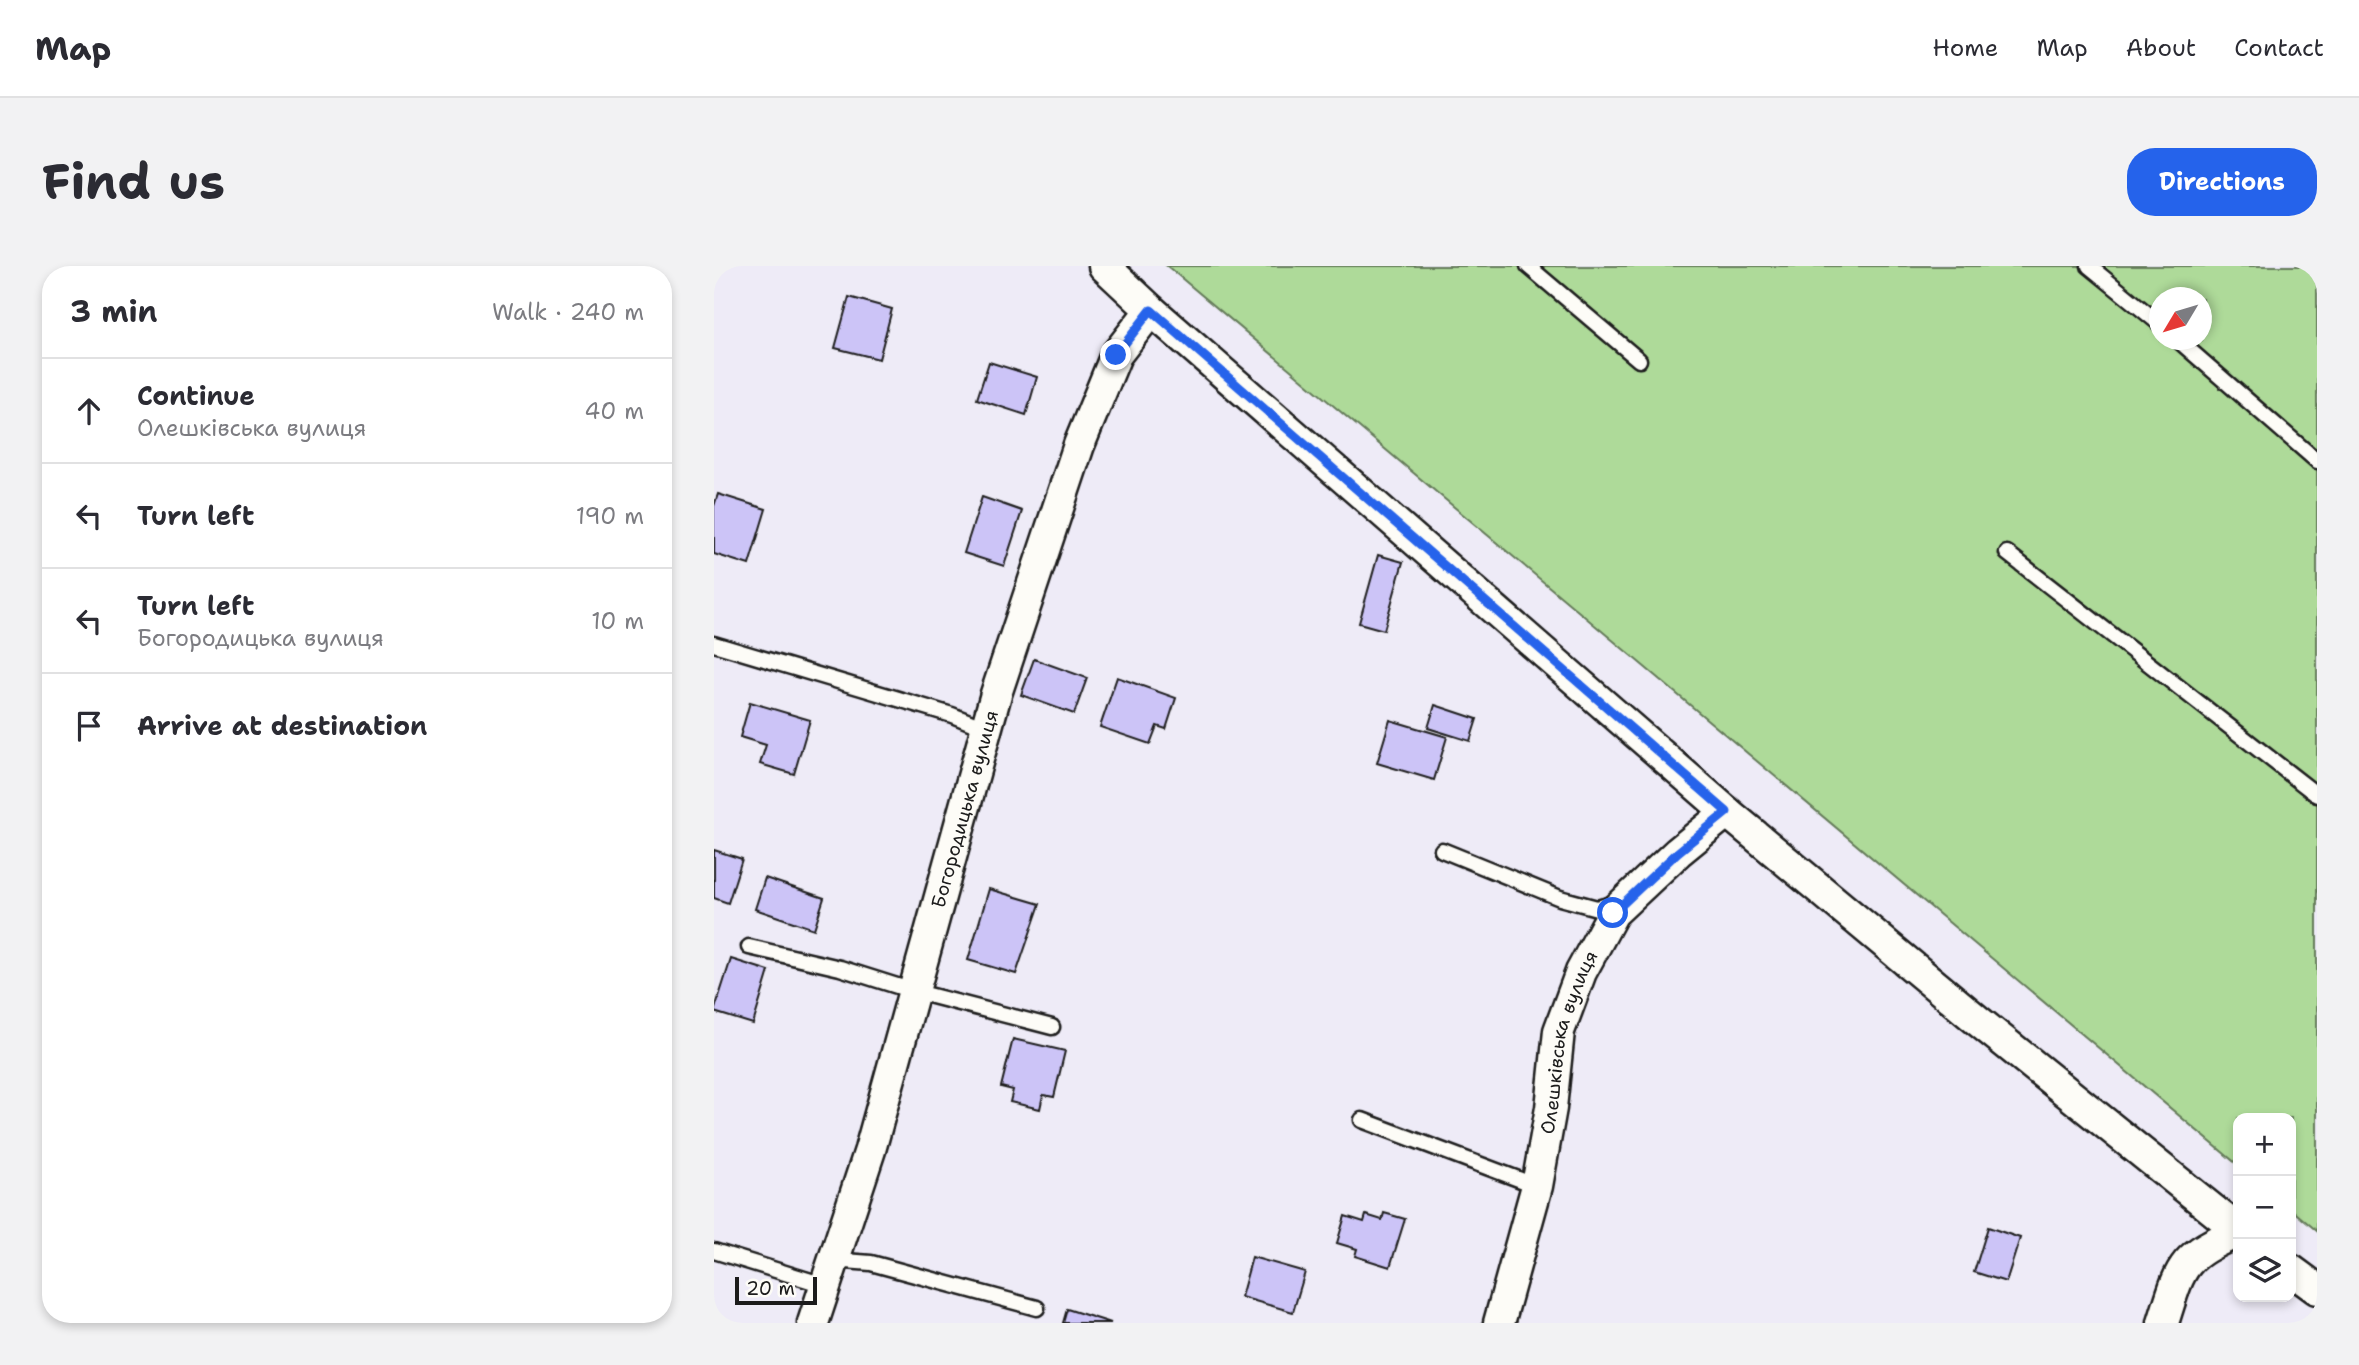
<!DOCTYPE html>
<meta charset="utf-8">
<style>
:root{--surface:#fff;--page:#f2f2f3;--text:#2b2b33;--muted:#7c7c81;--line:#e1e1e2;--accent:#2563eb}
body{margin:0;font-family:"Shantell Sans",sans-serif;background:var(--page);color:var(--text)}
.controls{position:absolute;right:21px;bottom:21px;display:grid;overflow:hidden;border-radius:14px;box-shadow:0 4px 10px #0003}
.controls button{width:63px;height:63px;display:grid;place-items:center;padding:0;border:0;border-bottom:2px solid var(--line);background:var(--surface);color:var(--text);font:35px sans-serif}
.compass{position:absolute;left:1435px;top:21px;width:63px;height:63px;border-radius:50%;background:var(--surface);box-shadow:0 4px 10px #0003;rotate:232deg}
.scale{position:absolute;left:21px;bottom:18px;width:82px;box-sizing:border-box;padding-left:7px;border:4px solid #1c1c1c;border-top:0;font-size:19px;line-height:24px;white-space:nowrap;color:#1c1c1c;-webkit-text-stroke:5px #fdfcf7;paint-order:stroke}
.stop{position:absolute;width:21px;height:21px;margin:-16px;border:5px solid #2563eb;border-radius:50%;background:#fff}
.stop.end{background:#2563eb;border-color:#fff;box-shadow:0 2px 7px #0008}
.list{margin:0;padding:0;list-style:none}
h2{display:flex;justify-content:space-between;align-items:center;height:91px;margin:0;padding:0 28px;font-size:30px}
h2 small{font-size:23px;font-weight:400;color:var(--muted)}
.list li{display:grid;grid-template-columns:46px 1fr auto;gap:21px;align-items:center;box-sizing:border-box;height:105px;padding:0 28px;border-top:2px solid var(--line)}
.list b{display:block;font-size:26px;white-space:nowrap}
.list p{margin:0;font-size:23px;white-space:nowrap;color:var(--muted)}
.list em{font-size:23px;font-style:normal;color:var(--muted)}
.icon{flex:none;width:38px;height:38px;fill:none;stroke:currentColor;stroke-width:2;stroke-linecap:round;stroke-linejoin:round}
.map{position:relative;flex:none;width:1603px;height:1057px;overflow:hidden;border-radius:28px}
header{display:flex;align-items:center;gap:42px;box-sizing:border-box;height:98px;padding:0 35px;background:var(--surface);border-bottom:2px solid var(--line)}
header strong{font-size:33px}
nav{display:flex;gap:38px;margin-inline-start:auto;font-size:24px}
.intro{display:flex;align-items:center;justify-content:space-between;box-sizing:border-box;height:168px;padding:0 42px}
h1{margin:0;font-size:49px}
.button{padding:18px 32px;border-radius:28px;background:var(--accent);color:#fff;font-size:24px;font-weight:700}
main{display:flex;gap:42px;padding:0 42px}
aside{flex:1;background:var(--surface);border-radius:28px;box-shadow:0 4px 10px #0003}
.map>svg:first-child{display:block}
.green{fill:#aeda99;stroke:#657b5a;stroke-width:2;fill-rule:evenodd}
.building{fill:#ccc4f7;stroke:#1c1c1c;stroke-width:2}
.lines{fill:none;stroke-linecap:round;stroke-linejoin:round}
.service-casing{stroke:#1c1c1c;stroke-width:19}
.minor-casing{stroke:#1c1c1c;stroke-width:35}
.service{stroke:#fdfcf7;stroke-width:14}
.minor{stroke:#fdfcf7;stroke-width:30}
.route{stroke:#2563eb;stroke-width:9}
.labels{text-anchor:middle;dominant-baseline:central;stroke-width:7;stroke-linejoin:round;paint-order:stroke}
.street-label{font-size:19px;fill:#1c1c1c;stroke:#fdfcf7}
</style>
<header>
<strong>Map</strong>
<nav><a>Home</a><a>Map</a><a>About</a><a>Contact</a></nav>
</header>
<div class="intro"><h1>Find us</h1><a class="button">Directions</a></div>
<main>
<aside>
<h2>3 min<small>Walk · 240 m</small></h2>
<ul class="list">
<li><svg class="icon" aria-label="ahead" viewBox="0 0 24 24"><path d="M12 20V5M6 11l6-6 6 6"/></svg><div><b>Continue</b><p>Олешківська вулиця</p></div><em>40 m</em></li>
<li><svg class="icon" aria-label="left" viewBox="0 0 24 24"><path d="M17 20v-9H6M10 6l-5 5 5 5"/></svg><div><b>Turn left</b></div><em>190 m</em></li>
<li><svg class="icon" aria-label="left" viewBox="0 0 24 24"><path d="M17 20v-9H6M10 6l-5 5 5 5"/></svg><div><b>Turn left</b><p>Богородицька вулиця</p></div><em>10 m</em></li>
<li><svg class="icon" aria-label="arrive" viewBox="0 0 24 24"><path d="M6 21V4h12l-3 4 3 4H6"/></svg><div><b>Arrive at destination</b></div></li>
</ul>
</aside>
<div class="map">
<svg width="1603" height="1057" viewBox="0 0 1603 1057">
<rect width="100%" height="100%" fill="#eeebf7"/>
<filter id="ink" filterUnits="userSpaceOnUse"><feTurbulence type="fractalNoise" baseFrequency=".0143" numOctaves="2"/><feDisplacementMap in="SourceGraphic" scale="14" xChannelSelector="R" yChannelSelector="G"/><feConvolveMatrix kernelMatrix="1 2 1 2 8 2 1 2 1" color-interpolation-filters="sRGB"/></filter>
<g filter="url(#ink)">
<!-- green -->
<path class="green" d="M 453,0 L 1603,0 L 1603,965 L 1577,943 L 1577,852 L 1524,852 L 1524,899 ZM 1446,32 L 1488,32 L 1488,74 L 1446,74 Z"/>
<!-- building -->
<g class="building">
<polygon points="135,31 178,43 165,93 121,82"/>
<polygon points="275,96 323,111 312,149 263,133"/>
<polygon points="4,228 52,243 35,299 0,288 0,240"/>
<polygon points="268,231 308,245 290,300 250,287"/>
<polygon points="664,289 689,296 670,364 645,357"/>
<polygon points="320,393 373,412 360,448 307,429"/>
<polygon points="403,411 462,432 452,463 443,460 436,478 386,461"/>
<polygon points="36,436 96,454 80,508 46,498 52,479 26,471"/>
<polygon points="721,439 763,453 756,475 714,462"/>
<polygon points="676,454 733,471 720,514 663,497"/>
<polygon points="0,584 28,593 14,637 0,632"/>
<polygon points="51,612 110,632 100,663 41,643"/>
<polygon points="275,623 326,638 302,708 254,694"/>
<polygon points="17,693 55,705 39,758 0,746"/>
<polygon points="299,773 351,785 340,831 329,829 326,843 296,836 299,824 287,821"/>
<polygon points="670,947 691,953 676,1001 641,990 643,983 623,977 631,950 650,956 652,949 668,954"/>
<polygon points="1274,961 1306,972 1292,1016 1260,1006"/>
<polygon points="538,991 591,1006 579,1046 527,1031"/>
<polygon points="353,1043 397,1057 349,1057"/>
</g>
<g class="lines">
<defs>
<g id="service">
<polyline points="814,0 925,94"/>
<polyline points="1375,0 1446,58"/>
<polyline points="1464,74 1603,195"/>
<polyline points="1293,287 1603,529"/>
<polyline points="0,378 238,449 273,463"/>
<polyline points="728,584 846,632 883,642 902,637"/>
<polyline points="35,681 126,702 199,725 338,761"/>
<polyline points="648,854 823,920"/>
<polyline points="0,985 110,1019"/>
<polyline points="118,994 157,997 323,1042"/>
</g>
<g id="minor">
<polyline points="390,0 437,44 1013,546 1263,754 1524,964"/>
<polyline points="1577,1004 1603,1023"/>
<path id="s1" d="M 99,1057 L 156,884 L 282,428 L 365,179 L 402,89 L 437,44"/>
<path id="s2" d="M 785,1057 L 823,920 L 837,842 L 845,765 L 867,706 L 899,647 L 964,586 L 1013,546"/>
<path d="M 1449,1057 C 1467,1000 1466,991 1524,966"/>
</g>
</defs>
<!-- service casing -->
<use href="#service" class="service-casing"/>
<!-- minor casing -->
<use href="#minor" class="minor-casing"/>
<!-- service -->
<use href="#service" class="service"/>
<!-- minor -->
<use href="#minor" class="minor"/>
</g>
</g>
<g class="lines" filter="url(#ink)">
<!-- route -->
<polyline class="route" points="402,89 437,44 1013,546 964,586 899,647"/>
</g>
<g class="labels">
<!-- street labels -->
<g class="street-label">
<text stroke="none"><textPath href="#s1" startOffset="536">Богородицька вулиця</textPath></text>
<text stroke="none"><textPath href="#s2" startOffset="290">Олешківська вулиця</textPath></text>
</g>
</g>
</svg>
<div class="controls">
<button>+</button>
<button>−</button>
<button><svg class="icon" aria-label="layers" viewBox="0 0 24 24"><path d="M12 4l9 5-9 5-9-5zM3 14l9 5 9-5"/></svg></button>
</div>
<svg class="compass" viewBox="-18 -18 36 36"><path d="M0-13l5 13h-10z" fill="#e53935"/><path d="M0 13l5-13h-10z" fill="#7c7c81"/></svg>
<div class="scale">20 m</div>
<div class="stop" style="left:899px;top:647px"></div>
<div class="stop end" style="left:402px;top:89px"></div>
</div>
</main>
